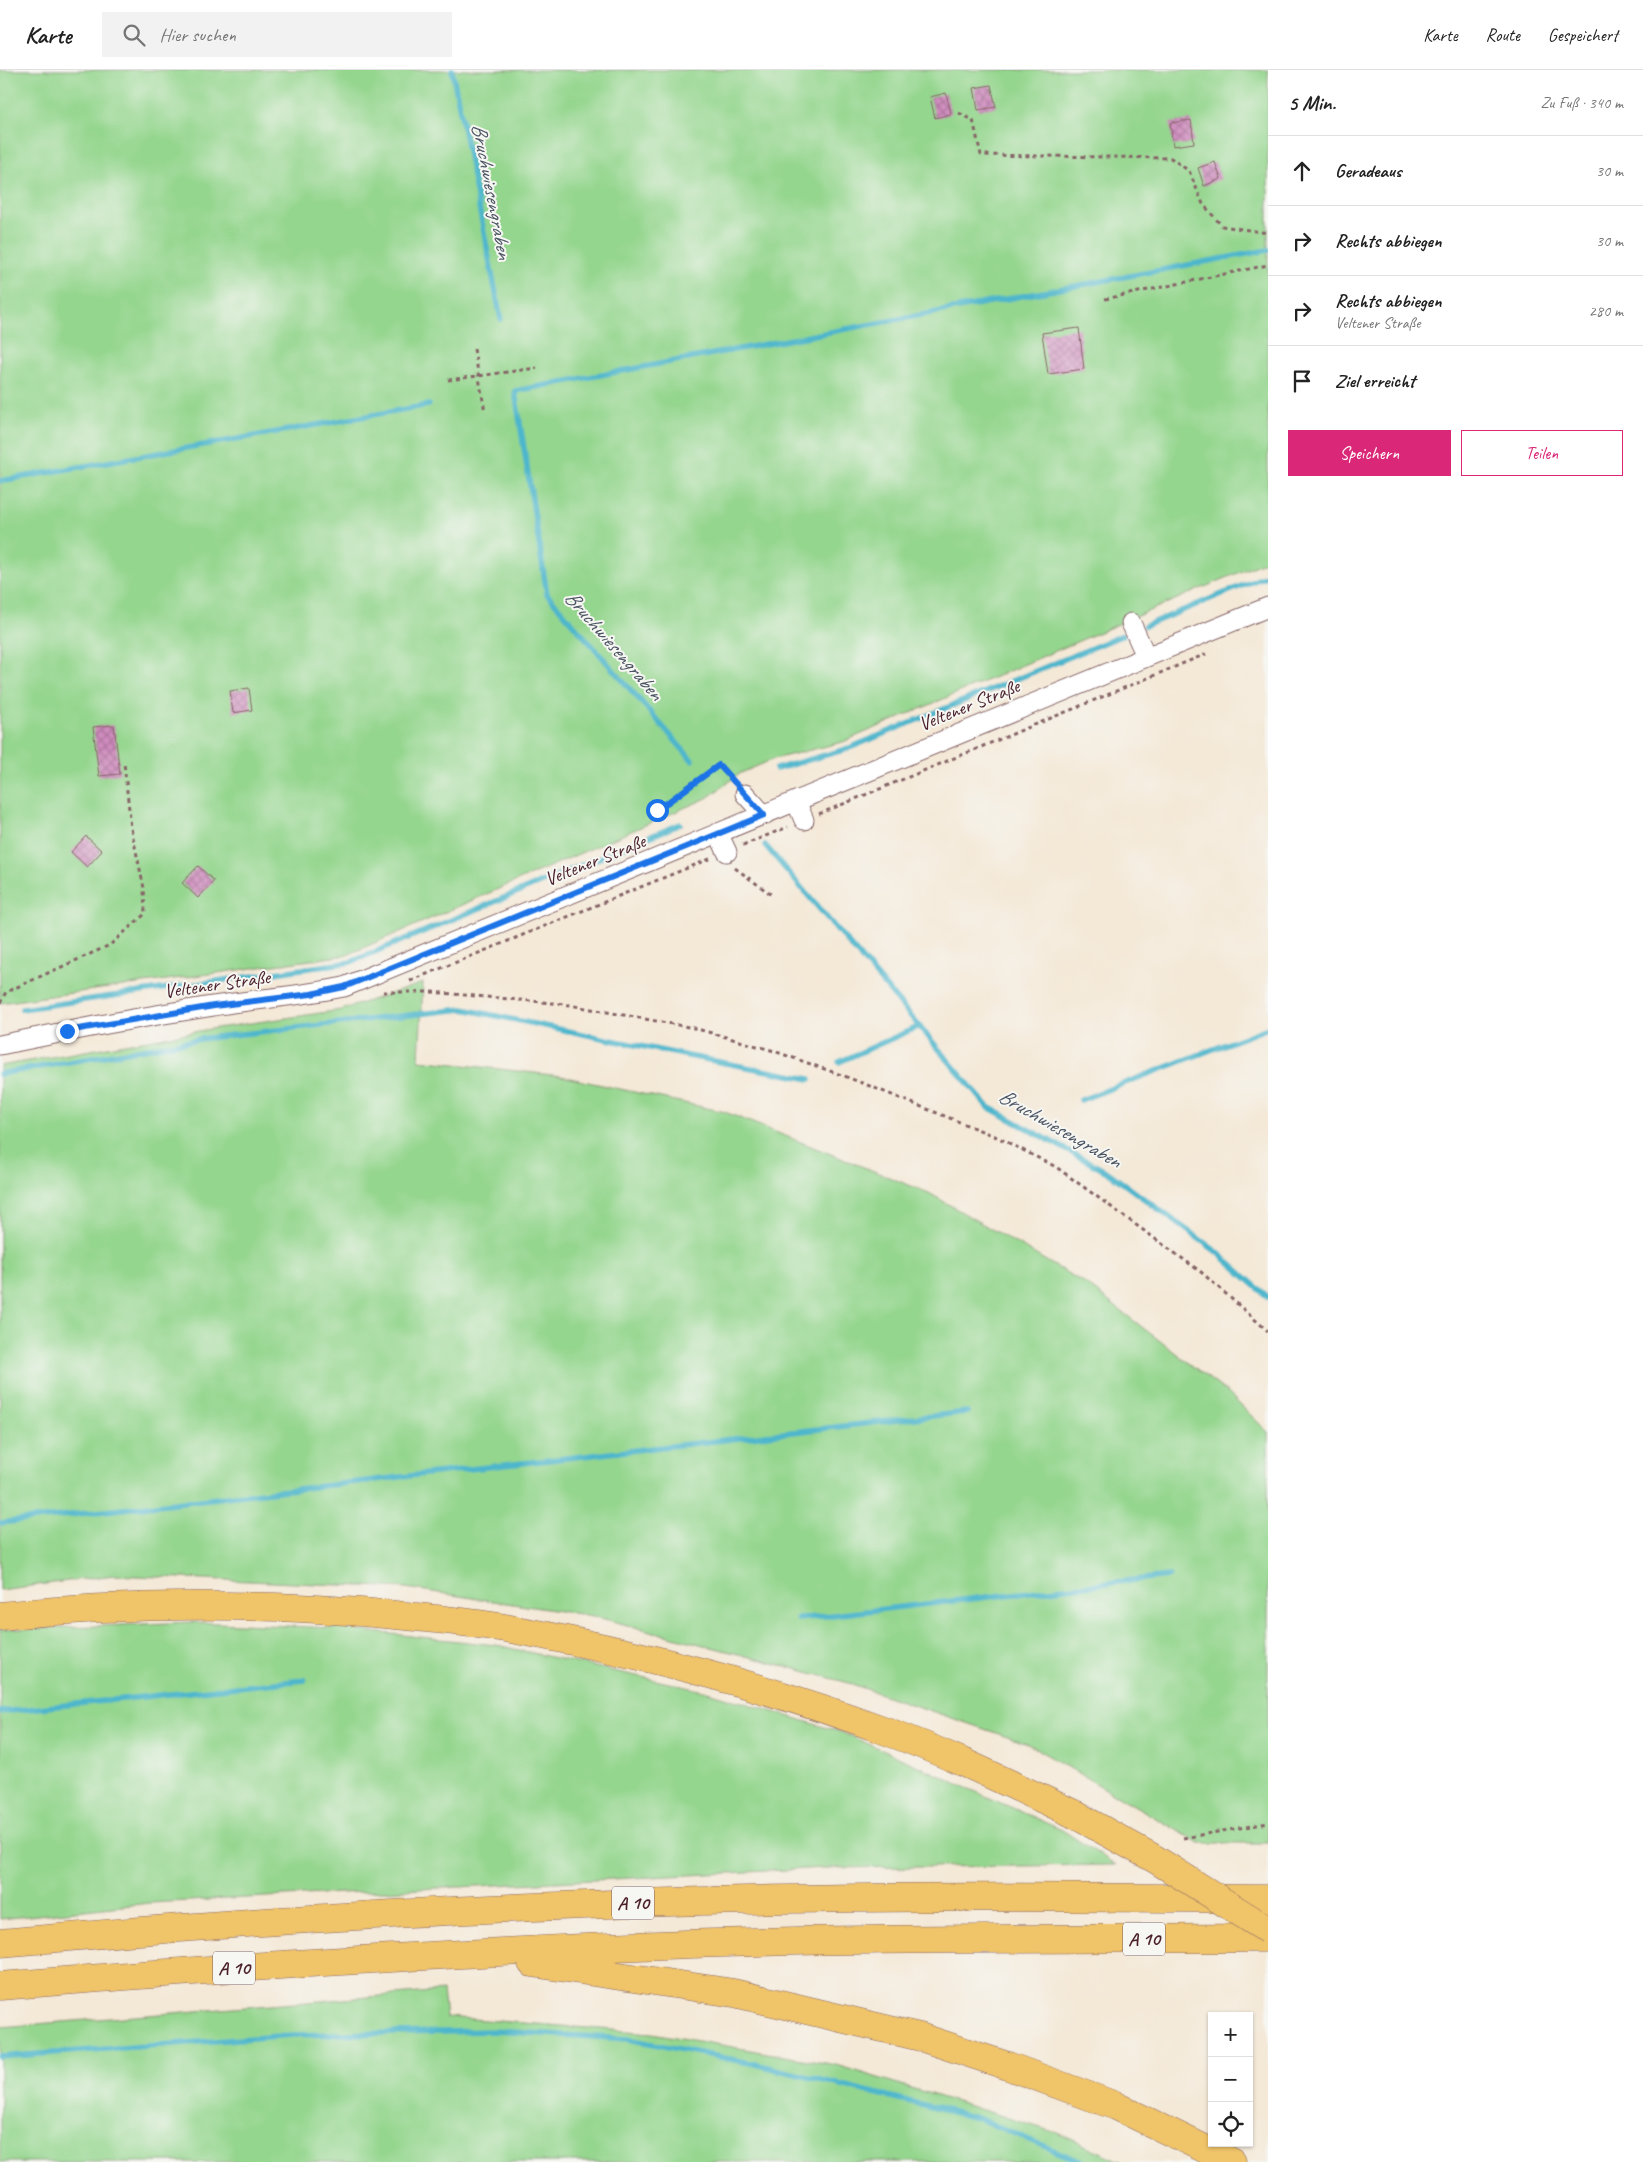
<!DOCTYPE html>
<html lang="de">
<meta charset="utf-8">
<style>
:root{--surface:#fff;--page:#f2f2f2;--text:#222;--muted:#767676;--line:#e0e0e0;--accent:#db2777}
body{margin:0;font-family:Caveat,sans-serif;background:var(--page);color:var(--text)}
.controls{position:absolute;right:15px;bottom:15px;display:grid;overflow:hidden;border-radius:0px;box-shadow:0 1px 4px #0004}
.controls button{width:45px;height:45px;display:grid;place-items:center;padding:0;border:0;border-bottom:1px solid var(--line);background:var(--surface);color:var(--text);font:25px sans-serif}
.stop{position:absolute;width:15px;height:15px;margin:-11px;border:4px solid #1a73e8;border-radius:50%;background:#fff}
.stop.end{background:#1a73e8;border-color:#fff;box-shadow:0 1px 5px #0008}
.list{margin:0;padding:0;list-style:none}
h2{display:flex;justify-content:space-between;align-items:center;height:65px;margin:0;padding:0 20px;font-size:21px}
h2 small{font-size:16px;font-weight:400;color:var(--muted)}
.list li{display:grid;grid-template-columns:32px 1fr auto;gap:15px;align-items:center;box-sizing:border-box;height:70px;padding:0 20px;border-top:1px solid var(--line)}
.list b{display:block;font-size:19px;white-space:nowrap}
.list p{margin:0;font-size:16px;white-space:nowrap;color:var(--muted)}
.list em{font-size:16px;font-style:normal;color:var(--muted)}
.actions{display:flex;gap:10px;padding:15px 20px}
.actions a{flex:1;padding:11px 0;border:1px solid var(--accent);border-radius:0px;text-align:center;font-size:18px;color:var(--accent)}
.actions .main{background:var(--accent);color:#fff}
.icon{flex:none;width:28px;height:28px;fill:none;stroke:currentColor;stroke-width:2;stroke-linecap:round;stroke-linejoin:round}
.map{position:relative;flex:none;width:1268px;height:2092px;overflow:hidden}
header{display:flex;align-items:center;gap:30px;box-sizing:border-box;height:70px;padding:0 25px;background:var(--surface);border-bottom:1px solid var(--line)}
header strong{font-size:24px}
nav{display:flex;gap:28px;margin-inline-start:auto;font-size:18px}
.search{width:350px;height:45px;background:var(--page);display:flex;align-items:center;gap:12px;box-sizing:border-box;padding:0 18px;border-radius:0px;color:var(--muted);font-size:19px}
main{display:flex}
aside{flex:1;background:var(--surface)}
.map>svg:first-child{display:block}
.grass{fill:#94d68e;stroke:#6f7a5c}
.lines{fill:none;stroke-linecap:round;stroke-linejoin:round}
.stream{stroke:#4eb6cc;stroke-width:5.5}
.building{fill:url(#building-cross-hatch)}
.minor-casing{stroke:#866567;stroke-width:21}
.highway-casing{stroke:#866567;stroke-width:29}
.path{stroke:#866567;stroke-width:3;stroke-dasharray:4 4;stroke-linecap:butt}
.minor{stroke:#fff;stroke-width:19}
.highway{stroke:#f0c469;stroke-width:28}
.highway-bridge-casing{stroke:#866567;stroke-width:29;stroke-linecap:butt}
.highway-bridge{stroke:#f0c469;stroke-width:28}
.route{stroke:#1a73e8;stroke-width:6}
.labels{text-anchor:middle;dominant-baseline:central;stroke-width:4;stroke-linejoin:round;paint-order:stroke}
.shield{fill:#f6f6f2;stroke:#7e6067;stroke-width:1}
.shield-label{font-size:19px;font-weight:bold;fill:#4a1f2b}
.street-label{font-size:20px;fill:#4a1f2b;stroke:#f6f6f2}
.water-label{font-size:21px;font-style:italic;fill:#4b5463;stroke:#f6f6f2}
</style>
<header>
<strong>Karte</strong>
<div class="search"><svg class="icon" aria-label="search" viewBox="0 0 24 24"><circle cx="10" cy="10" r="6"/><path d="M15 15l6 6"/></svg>Hier suchen</div>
<nav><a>Karte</a><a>Route</a><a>Gespeichert</a></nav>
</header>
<main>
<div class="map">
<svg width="1268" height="2092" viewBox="0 0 1268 2092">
<defs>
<pattern id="building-cross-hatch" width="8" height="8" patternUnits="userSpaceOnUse" patternTransform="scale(1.25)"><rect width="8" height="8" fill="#cf8cbe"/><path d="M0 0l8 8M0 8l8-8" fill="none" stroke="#aa729b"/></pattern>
</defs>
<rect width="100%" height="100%" fill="#f6f6f2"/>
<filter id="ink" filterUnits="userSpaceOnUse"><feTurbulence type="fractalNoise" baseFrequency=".02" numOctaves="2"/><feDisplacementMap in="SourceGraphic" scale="10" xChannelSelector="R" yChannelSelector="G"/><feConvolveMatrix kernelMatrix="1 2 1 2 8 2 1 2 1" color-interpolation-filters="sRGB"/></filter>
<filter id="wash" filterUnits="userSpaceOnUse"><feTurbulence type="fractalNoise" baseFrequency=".0096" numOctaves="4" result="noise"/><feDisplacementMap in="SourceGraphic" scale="20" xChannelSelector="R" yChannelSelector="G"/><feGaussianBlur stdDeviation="1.12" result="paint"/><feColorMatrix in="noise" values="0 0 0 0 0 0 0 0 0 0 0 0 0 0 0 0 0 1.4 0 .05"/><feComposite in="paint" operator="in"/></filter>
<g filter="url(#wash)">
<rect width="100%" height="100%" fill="#f4e8d6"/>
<!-- grass -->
<g class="grass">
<polygon points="0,0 1268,0 1268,490 843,672 774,689 741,703 707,728 347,885 0,933"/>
<polygon points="423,913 419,990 561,1006 725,1042 929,1123 1086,1214 1229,1324 1268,1362 1268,1773 1199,1773 1028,1674 849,1613 593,1546 406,1518 114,1505 0,1520 0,996 210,959 341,940"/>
<polygon points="192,1552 335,1558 496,1575 705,1621 844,1663 1062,1760 1116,1795 824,1798 150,1833 0,1849 0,1560"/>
<polygon points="443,1921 446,1947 652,1963 836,1995 1057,2063 1123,2092 0,2092 0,1957"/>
</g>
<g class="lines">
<!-- stream -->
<g class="stream">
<polyline points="452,0 501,249"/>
<polyline points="0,411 429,335"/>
<polyline points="1145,556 1268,505"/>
<polyline points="692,690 547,524 515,321 1268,180"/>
<polyline points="776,699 847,679 1123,565"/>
<polyline points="765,775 988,1037 1109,1103 1217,1182 1268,1227"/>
<polyline points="22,939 351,892 680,754"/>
<polyline points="839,992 920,956"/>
<polyline points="0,1004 207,968 463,939 688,986 810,1009"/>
<polyline points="1081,1030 1268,958"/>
<polyline points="0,1453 967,1342"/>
<polyline points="798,1549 1169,1506"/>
<polyline points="0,1642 304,1610"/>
<polyline points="0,1987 293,1965 493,1961 628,1969 755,1994 977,2048 1082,2092"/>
</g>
</g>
<g id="blocks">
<!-- building -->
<g class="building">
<polygon points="991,15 996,37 978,40 974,18"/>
<polygon points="946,23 951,44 935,48 930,27"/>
<polygon points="1191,50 1194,73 1173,76 1170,53"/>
<polygon points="1215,92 1221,109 1204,116 1198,98"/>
<polygon points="1079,258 1084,299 1048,304 1042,263"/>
<polygon points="249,618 252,640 233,643 230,621"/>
<polygon points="114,655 120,704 99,706 93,657"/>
<polygon points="86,766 102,781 87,797 71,782"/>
<polygon points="198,796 214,811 198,828 182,813"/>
</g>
</g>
</g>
<g filter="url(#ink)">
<use href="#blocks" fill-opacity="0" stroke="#866567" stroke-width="1"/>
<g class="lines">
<defs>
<g id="minor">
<polyline points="1131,553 1146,586"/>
<polyline points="745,724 764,745"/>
<polyline points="796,731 804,750"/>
<polyline points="718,763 727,782"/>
<path d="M 0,975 C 71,960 141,947 213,936 C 256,929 300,926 344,917 L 1268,537"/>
</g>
<g id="highway">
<path d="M 0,1546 C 120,1533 241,1533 361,1542 C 409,1546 458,1550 505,1558 C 634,1581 762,1615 886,1661 C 950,1684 1012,1715 1074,1744"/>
<path d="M 0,1873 C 262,1849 526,1834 790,1829 C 949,1826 1109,1827 1268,1829"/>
<polyline points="532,1893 734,1923 920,1967 1008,1996 1116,2036 1232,2092"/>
<path d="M 0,1916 C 265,1894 530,1877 796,1871 C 953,1868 1111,1869 1268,1868"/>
</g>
</defs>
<!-- minor casing -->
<use href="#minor" class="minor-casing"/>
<!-- highway casing -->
<use href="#highway" class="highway-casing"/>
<!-- path -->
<g class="path">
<polyline points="959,43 973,50 981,85 1171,88 1189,101 1203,134 1222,156 1268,163"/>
<polyline points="1105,229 1268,195"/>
<polyline points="474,279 485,342"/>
<polyline points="448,310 537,298"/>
<polyline points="657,740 719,695 734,713"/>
<polyline points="819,744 1206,584"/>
<polyline points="743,775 788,757"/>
<polyline points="735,798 772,825"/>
<polyline points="410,911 712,788"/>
<polyline points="383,922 431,922 564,934 694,958 771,980 847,1007 997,1067 1056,1097 1201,1202 1268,1261"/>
<polyline points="0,933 6,922 110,875 145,844 144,818 131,758 124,693"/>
<polyline points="1183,1768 1268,1753"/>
</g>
<!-- minor -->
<use href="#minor" class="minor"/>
<!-- highway -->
<use href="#highway" class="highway"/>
<defs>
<polyline id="highway-bridge" points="1074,1744 1155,1789 1268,1860"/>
</defs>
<!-- highway-bridge casing -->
<use href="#highway-bridge" class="highway-bridge-casing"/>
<!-- highway-bridge -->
<use href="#highway-bridge" class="highway-bridge"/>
</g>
</g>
<g class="lines" filter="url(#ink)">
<!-- route -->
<polyline class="route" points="67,961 214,936 311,924 344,917 764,745 719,695 657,740"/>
</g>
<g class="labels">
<!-- shield labels -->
<g class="shield">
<rect x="612" y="1816.5" width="42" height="33" rx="4"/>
<rect x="1123" y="1852.5" width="42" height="33" rx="4"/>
<rect x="213" y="1881.5" width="42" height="33" rx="4"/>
</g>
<g class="shield-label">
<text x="633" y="1833">A 10</text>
<text x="1144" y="1869">A 10</text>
<text x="234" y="1898">A 10</text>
</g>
<!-- street labels -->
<g class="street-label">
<text transform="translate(969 635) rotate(-22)">Veltener Straße</text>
<text transform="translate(595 790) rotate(-22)">Veltener Straße</text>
<text transform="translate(217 914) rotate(-8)">Veltener Straße</text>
</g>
<!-- water labels -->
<g class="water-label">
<text transform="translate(492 121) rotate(79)">Bruchwiesengraben</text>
<text transform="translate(614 575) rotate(49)">Bruchwiesengraben</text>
<text transform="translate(1060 1058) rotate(30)">Bruchwiesengraben</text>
</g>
</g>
</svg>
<div class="controls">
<button>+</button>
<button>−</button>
<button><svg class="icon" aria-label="locate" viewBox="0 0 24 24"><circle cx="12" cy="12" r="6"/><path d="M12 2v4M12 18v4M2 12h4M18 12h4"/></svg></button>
</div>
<div class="stop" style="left:657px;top:740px"></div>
<div class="stop end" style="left:67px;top:961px"></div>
</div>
<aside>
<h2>5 Min.<small>Zu Fuß · 340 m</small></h2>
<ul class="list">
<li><svg class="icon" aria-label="ahead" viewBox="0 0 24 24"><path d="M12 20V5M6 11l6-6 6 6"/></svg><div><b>Geradeaus</b></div><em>30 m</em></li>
<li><svg class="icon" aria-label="right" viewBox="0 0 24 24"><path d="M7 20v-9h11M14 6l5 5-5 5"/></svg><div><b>Rechts abbiegen</b></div><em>30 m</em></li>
<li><svg class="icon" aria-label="right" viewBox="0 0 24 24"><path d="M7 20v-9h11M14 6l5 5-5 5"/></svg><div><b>Rechts abbiegen</b><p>Veltener Straße</p></div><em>280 m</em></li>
<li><svg class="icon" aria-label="arrive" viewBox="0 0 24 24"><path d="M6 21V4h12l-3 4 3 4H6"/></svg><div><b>Ziel erreicht</b></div></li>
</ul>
<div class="actions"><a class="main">Speichern</a><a>Teilen</a></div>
</aside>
</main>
